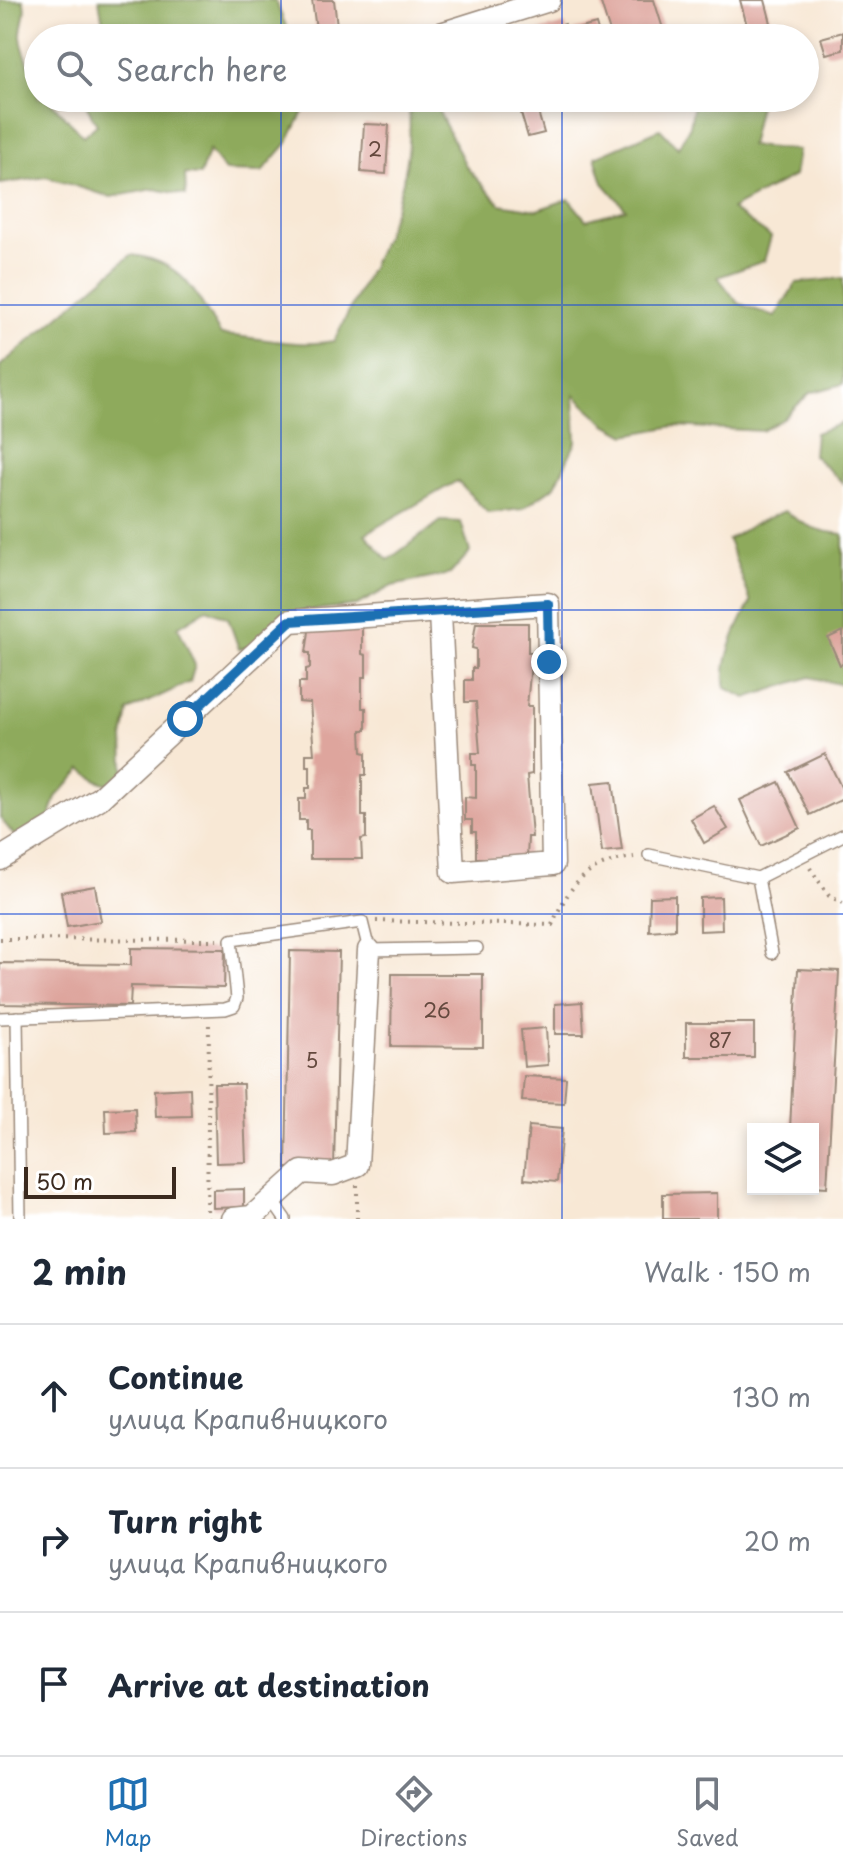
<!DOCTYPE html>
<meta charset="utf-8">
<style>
:root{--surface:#fff;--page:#f6f6f7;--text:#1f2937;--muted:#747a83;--line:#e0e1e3;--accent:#1f6fb2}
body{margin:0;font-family:"Playpen Sans",sans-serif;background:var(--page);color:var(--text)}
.controls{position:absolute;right:24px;bottom:24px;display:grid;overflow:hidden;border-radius:0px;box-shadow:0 4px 12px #0003}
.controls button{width:72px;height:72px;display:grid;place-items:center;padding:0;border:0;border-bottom:2px solid var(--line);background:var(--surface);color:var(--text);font:40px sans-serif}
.scale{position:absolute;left:24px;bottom:20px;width:152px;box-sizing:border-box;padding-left:8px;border:4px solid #3b2a1e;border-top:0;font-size:22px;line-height:28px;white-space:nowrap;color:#3b2a1e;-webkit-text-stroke:6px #fff;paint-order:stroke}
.stop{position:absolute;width:24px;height:24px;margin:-18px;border:6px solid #1f6fb2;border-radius:50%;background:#fff}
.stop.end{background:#1f6fb2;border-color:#fff;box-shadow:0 2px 8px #0008}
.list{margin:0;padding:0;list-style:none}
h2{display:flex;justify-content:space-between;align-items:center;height:104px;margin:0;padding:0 32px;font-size:34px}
h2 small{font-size:26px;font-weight:400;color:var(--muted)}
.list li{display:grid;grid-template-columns:52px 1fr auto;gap:24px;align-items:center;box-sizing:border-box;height:144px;padding:0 32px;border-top:2px solid var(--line)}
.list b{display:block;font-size:30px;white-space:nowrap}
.list p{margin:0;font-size:26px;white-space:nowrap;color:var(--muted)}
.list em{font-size:26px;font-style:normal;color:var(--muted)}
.icon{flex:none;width:44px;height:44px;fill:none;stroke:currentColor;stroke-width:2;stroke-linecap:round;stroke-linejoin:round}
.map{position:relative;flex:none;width:843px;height:1219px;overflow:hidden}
.search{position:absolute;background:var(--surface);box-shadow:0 4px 12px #0003;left:24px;right:24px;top:24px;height:88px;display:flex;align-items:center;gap:20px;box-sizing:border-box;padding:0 28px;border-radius:44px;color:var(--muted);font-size:30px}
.sheet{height:536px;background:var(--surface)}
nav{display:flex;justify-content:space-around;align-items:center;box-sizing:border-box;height:112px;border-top:2px solid var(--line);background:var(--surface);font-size:22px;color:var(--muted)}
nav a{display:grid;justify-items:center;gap:4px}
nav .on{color:var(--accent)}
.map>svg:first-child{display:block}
.forest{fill:#8eaa5c;stroke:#646a3d;stroke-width:2}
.building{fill:#dea59d}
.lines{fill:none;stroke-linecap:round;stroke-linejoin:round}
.service-casing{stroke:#9a897a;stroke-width:14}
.minor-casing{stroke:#9a897a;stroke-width:25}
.path{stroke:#9a897a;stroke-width:4;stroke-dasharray:2 6;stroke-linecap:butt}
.service{stroke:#fff;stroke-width:11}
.minor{stroke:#fff;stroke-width:22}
.route{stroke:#1f6fb2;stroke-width:10}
.grid{fill:none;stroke:#1d4ed8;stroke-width:2;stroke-opacity:0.55}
.labels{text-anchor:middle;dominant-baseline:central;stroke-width:6;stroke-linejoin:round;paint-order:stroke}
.number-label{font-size:20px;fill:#64493e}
</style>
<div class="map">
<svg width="843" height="1219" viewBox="0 0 843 1219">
<rect width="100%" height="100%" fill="#fff"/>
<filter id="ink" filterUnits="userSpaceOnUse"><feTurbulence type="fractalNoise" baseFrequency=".0125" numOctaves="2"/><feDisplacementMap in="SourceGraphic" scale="16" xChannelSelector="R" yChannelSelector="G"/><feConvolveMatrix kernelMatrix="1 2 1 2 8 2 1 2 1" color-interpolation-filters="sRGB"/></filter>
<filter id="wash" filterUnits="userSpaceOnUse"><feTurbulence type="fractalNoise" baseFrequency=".006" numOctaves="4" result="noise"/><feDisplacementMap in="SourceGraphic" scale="32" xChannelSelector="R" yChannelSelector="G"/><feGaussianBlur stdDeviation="1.8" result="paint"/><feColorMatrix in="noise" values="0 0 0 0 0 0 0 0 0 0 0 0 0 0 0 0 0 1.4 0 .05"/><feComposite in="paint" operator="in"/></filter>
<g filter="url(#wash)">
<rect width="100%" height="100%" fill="#f8e8d5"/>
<!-- forest -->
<g class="forest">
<path d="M 0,0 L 23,0 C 28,12 20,25 21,37 C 23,59 38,76 38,98 L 47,98 L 83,136 L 97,125 L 82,98 L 309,100 L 288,142 L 262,172 L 225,171 L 209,150 L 200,175 L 185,174 L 186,195 L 154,189 L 111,197 L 46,177 L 0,184 Z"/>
<polygon points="99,0 275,0 291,38 99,38 103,23"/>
<path d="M 421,98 L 432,98 L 467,168 L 500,204 L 537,210 L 569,199 L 586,220 L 626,209 L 603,183 L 595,157 L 660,129 L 678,148 L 690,126 L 695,98 L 768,98 L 759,105 L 750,146 L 798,150 L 794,176 L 731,209 L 771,237 L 764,261 L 718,277 L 738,303 L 775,317 L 796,283 L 843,278 L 843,384 L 810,393 L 783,419 L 762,431 L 674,426 L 626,435 L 606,424 L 574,395 L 576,442 L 555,486 L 522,509 L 488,513 L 457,481 L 365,534 L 388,560 L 441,521 L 461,522 L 470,552 L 450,574 L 392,586 L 357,605 L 304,611 L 250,646 L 239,649 L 228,618 L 207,609 L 178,627 L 195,665 L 190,682 L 128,711 L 123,738 L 125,790 L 97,780 L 82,769 L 56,797 L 45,833 L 17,839 L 0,818 L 0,366 L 131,255 C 185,261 195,294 221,335 C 259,337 297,348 334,341 C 370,268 416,193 409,109 Z"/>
<polygon points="843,423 843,483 813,455 815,433"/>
<path d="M 785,511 C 804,526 819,532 843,534 L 843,685 L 810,677 L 746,698 L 726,688 C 720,662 738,625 751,602 L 728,540 L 754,524 Z"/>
</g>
<g id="blocks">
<!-- building -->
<g class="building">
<polygon points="312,0 334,0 337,26 316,29"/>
<polygon points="600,0 654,0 665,35 612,38"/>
<polygon points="740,0 765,0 771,23 748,29"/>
<polygon points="565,24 569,38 528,38 527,34"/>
<polygon points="596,24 600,38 576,38 574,30"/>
<polygon points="843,32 843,50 826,54 821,38"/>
<polygon points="536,105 544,133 528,137 520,110"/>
<polygon points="364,124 389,125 386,174 361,172"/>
<polygon points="476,623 528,623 528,653 532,653 527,706 532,706 532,774 527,775 532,837 528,837 527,858 476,858 476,832 472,832 472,820 465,820 465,797 476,798 476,765 472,765 472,753 480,753 476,702 465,702 465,680 472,680 472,668 476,668 476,649 472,648"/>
<polygon points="310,624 362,624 362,654 366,655 366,677 362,677 362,708 366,708 366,730 361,730 362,752 366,753 366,775 362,775 362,816 366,816 366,838 361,839 362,859 310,859 310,830 306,830 306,820 299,820 299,799 306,799 306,788 310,788 310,766 306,766 306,754 314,754 310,703 299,702 299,682 306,682 306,669 310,668 310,653 306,653"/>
<polygon points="843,631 843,664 840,665 828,638"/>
<polygon points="825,754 843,791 843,799 810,815 788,772"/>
<polygon points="613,781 622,850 602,852 593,783"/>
<polygon points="779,782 800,828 761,846 740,800"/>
<polygon points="714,806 728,829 704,843 691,819"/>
<polygon points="95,886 101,921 67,927 61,892"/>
<polygon points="675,896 675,929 649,931 650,897"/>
<polygon points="721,897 722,930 700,931 700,898"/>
<polygon points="131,948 225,949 224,988 131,986 130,1006 0,1004 0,963 131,965"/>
<polygon points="290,951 339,952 334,1167 286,1168"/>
<polygon points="798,969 839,971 827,1187 813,1186 813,1129 790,1129"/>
<polygon points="392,974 483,974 483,1047 391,1046"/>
<polygon points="582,1002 584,1034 555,1034 555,1004"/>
<rect x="686" y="1023" width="68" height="34"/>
<polygon points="546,1028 548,1065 524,1067 521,1030"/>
<polygon points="524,1076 566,1078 564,1103 522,1101"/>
<polygon points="214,1084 243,1084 246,1162 216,1163"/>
<polygon points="190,1088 191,1116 155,1117 154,1090"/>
<polygon points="135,1108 136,1132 106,1133 105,1109"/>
<polygon points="529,1126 562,1129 557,1182 524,1179"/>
<polygon points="244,1189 244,1207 213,1208 213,1190"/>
<polygon points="717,1193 717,1219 663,1219 663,1194"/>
</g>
</g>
</g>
<g filter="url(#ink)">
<use href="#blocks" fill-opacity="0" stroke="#9a897a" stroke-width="2"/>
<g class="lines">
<defs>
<g id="service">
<polyline points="649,855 758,878 843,835"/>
<polyline points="758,878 772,953"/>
<polyline points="17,1017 20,1219"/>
<polyline points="0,1018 225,1009 234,1006 237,998 231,940 362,922 369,950 477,948"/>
<polyline points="271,1199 285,1219"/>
</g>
<g id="minor">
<polyline points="428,38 549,0"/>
<polyline points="0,859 100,798 290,621 548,604 553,864 453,872 440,613"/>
<polyline points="233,1219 252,1217 302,1172 333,1174 357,1165 369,950"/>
</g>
</defs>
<!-- service casing -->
<use href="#service" class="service-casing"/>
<!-- minor casing -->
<use href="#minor" class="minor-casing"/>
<!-- path -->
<g class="path">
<polyline points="810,868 829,896 843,903"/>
<path d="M 376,921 L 552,925 C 570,883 588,863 634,857"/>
<polyline points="0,939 217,940"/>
<polyline points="207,1219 209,1023"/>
<polyline points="357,1219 357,1185"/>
</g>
<!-- service -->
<use href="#service" class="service"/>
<!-- minor -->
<use href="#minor" class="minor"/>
</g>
</g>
<g class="lines" filter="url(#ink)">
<!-- route -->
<polyline class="route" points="185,719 290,621 548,604 549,662"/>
</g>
<!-- grid -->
<path class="grid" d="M 281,0 L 281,38M 562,0 L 562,38M 281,98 L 281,1219M 562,98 L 562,1219M 0,305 L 843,305M 0,610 L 843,610M 0,914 L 843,914"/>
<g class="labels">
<!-- number labels -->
<g class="number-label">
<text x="375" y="149">2</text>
<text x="437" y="1010">26</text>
<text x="720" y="1040">87</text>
<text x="312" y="1060">5</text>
</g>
</g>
</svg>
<div class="controls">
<button><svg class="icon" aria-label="layers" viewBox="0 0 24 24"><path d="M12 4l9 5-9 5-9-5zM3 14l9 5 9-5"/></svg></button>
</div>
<div class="scale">50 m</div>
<div class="stop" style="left:185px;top:719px"></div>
<div class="stop end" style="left:549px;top:662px"></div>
<div class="search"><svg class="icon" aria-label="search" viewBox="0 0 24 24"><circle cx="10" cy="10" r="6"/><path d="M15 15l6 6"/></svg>Search here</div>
</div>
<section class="sheet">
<h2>2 min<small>Walk · 150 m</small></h2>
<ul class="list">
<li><svg class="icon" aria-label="ahead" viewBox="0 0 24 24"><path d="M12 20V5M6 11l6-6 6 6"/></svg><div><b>Continue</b><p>улица Крапивницкого</p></div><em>130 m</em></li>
<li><svg class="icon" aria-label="right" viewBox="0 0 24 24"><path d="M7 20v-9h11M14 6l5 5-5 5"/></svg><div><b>Turn right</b><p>улица Крапивницкого</p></div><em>20 m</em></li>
<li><svg class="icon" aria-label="arrive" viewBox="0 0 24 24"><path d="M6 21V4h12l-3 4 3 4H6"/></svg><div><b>Arrive at destination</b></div></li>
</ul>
</section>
<nav>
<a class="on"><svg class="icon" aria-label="map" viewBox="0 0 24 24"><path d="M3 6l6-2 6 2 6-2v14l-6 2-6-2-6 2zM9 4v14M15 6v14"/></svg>Map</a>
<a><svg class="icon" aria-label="directions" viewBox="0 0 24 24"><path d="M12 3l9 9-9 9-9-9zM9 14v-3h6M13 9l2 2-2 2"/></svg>Directions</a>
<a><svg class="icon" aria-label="saved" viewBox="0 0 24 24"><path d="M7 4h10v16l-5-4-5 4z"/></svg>Saved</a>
</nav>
